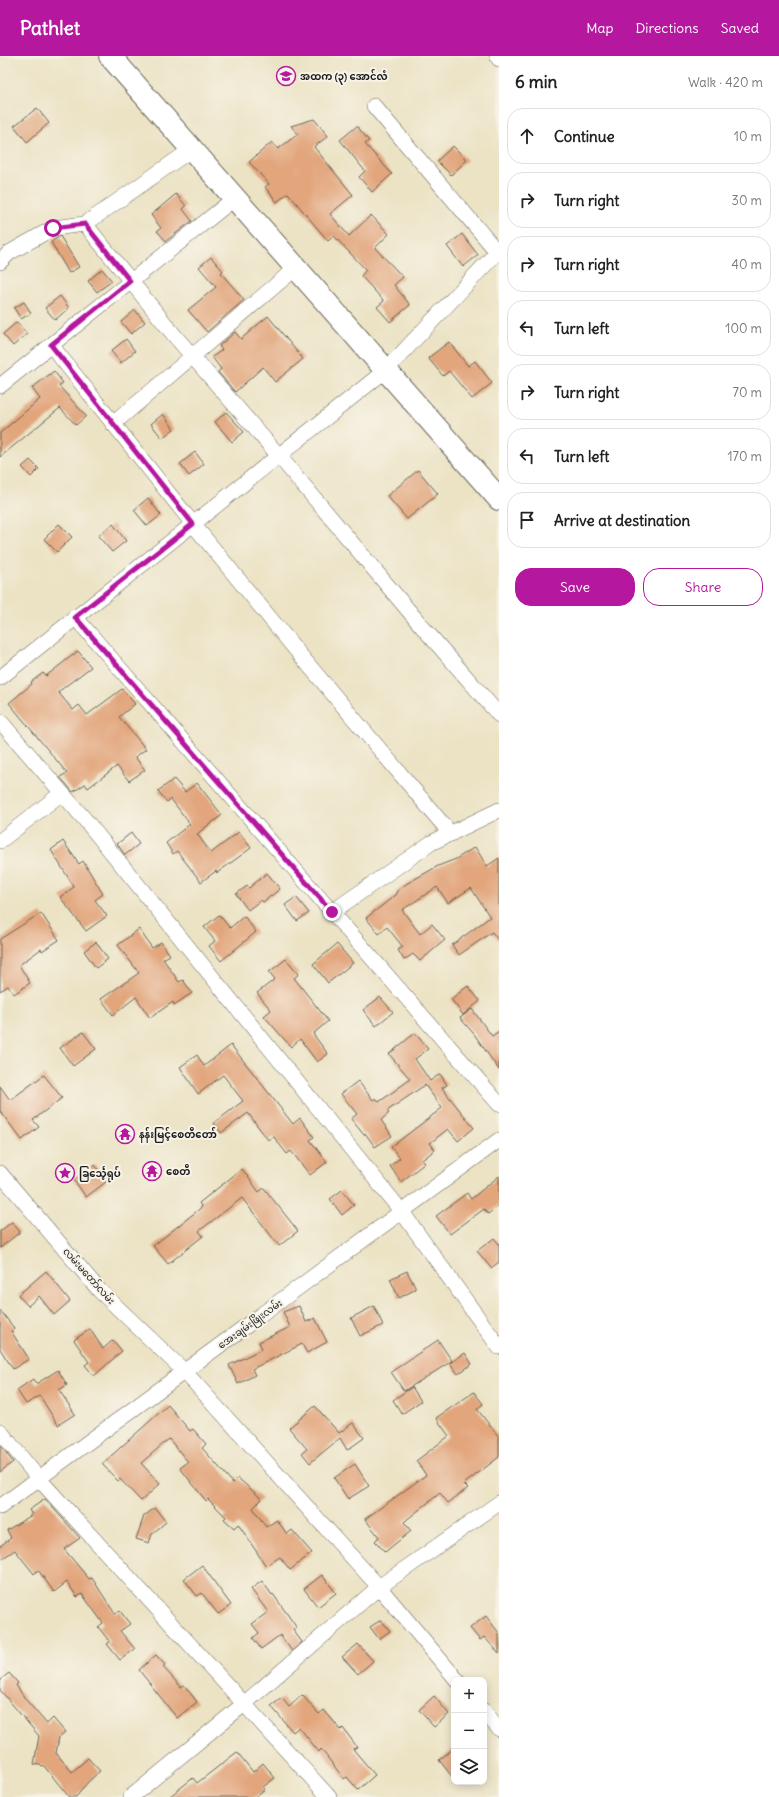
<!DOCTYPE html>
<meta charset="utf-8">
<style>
:root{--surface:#fff;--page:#f6f6f6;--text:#222;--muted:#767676;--line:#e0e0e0;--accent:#b5179e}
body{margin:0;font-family:Delius,"Noto Sans Myanmar",sans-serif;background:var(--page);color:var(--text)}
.controls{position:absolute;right:12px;bottom:12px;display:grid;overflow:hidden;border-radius:8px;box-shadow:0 2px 10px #0003}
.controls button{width:36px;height:36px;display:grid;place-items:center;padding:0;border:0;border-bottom:1px solid var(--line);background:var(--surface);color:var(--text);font:20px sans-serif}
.stop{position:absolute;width:12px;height:12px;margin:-9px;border:3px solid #b5179e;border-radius:50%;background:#fff}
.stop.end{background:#b5179e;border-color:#fff;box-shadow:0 1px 4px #0008}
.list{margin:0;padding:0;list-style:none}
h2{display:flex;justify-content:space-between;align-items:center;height:52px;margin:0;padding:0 16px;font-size:17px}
h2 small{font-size:13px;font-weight:400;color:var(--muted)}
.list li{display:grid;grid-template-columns:26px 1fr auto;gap:12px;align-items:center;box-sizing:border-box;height:56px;margin:0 8px 8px;padding:0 8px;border:1px solid var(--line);border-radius:16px}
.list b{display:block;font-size:15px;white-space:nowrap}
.list em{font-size:13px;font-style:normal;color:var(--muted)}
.actions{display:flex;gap:8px;padding:12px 16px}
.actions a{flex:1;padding:9px 0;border:1px solid var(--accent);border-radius:16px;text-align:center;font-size:14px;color:var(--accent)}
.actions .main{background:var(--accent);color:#fff}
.icon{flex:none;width:22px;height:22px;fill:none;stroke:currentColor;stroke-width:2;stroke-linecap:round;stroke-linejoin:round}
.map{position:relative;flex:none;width:499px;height:1741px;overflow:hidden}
header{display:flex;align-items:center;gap:24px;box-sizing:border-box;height:56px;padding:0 20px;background:var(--accent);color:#fff}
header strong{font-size:19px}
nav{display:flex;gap:22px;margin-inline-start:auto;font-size:14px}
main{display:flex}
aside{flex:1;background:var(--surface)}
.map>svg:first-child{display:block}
.building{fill:#e2a57b}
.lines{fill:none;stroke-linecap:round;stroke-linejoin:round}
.minor-casing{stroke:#656257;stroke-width:16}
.trunk-casing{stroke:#656257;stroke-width:24}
.minor{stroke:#fff;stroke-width:15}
.trunk{stroke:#fff;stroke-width:22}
.route{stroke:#b5179e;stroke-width:5}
.labels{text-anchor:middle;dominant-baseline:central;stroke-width:4;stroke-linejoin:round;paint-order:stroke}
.poi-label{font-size:10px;font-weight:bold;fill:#1c1c1c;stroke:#f7f3e8;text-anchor:start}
.street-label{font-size:10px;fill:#1c1c1c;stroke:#f7f3e8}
</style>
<header>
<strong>Pathlet</strong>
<nav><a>Map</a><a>Directions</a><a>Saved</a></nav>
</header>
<main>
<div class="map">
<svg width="499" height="1741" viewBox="0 0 499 1741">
<rect width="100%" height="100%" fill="#f7f3e8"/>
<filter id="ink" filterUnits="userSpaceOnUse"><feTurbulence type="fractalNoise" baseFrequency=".025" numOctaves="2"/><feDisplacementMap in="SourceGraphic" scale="8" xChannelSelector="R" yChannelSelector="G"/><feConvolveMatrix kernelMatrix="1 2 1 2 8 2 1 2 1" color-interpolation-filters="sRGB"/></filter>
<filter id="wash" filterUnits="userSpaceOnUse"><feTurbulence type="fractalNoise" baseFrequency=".012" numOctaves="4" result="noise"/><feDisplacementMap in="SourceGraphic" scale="16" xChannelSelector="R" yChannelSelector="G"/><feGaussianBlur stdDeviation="0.9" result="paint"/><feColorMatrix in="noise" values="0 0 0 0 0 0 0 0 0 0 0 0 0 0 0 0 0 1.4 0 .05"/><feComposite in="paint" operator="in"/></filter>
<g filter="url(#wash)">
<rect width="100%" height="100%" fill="#ece3c5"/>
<g id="blocks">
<!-- building -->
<g class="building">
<polygon points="37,52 49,67 27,86 14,70"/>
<polygon points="314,63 328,80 314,91 353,139 330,158 349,180 371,159 389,178 375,192 403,221 394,229 410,249 390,266 377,251 384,245 361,220 366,214 334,180 328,185 288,137 277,146 265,131 269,128 249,106 272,86 278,93 298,78 291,70"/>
<polygon points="357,70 369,85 365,88 392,118 372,136 359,121 365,115 340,84"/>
<polygon points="453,90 467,104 451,119 437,105"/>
<polygon points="176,138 186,150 183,153 192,165 166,185 157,175 161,172 151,159"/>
<polygon points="462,178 478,199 463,211 447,190"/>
<polygon points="60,180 79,211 69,217 51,186"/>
<polygon points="211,201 223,215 221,217 244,244 207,276 188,254 216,231 199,211"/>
<polygon points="102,213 112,225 97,236 88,225"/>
<polygon points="60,240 69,252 55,264 45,252"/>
<polygon points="24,246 31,257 21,263 14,252"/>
<polygon points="135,254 145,266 131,278 121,266"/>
<polygon points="268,260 303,303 275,326 263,311 235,336 218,316 221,313 212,301 222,294 219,290 235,276 241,283"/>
<polygon points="17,266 27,278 13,290 3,278"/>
<polygon points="126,283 135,295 121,307 111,295"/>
<polygon points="449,286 468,310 475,305 492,327 472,343 449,315 443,320 428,302"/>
<polygon points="54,315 63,327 59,330 86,360 76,369 60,352 0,401 0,377 40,343 32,332"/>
<polygon points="226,356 244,376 232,386 215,366"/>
<polygon points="163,358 174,373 162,382 151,368"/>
<polygon points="195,396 204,408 189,420 180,408"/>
<polygon points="30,404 39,413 31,421 22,411"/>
<polygon points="418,414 438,438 407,463 387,440"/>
<polygon points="148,442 161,459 147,470 134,454"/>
<polygon points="59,468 72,481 57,496 44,483"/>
<polygon points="113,468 126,485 112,496 98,480"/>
<polygon points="78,595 91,611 58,636 73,654 79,649 87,659 122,633 135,648 119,661 146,693 135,701 145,714 129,725 117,710 88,732 85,728 73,736 60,721 67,717 9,647 32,628 31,626 43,617 46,620"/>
<polygon points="174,723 185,736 197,727 222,759 197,778 211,797 239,776 251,792 217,817 216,815 201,826 177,795 173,798 166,787 190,768 171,743 167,746 158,735"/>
<polygon points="131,777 139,788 125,799 117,788"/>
<polygon points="63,785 79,808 83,805 103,838 95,844 107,860 86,875 60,841 74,831 51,794"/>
<polygon points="475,791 487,810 499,802 499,885 492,876 459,899 452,889 490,861 471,832 448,847 437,831 402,854 420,878 432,868 445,884 420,905 413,898 404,904 398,894 403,891 387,871 379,878 366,862 397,838 396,836 406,828 438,810 456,803"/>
<polygon points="267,817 280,833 263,846 261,844 248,854 236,838 247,830 249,832"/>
<polygon points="296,841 309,857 297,865 285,849"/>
<polygon points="41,857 59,884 42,895 41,893 19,909 30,927 14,938 8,930 0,935 0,883"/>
<polygon points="219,859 230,872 244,860 256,876 221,905 209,890 215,885 204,871"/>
<polygon points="139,873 152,892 161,886 170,899 163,903 179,926 183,924 192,937 174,949 173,946 150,962 136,941 113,959 101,943 139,917 118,889"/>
<polygon points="96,886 108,903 96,912 84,895"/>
<polygon points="337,888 353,907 328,927 313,908"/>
<polygon points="286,903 299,918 294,922 328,965 313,978 328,998 317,1006 300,983 291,991 264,960 271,954 257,937 275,923 269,916"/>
<polygon points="468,930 480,945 463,959 451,943"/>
<polygon points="380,941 393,956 376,970 363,954"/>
<polygon points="472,953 492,980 499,975 499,1014 474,978 460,962"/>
<polygon points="83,976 96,993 73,1010 60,992"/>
<polygon points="415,977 428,993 415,1003 430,1025 440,1018 447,1029 442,1032 474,1072 458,1085 448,1073 430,1087 435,1094 422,1104 425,1107 401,1126 390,1110 400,1102 391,1091 442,1052 425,1029 387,1055 389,1057 381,1064 392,1080 375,1091 365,1077 364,1079 351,1063 357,1058 341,1038 358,1025 373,1044 376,1042 379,1046 408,1025 410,1023 389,998"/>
<polygon points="231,989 293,1068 300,1062 314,1081 310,1084 327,1106 310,1119 291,1095 287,1098 274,1081 268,1084 248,1057 221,1077 214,1067 243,1045 223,1019 198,1038 180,1011 197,999 204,1010"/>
<polygon points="44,1019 62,1042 33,1064 39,1071 22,1084 0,1055 0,1030 10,1044"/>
<polygon points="95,1109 106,1126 86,1141 74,1124"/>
<polygon points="242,1113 259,1136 264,1132 298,1175 279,1190 242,1142 199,1175 203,1180 168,1208 153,1190 202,1151 199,1147"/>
<polygon points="499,1120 499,1149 488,1158 484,1153 450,1178 436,1160 467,1137 471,1143"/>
<polygon points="342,1134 354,1149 342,1159 330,1143"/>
<polygon points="12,1166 20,1176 0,1192 0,1175"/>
<polygon points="494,1182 499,1188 499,1206 491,1212 477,1195"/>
<polygon points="46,1215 70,1245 54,1259 39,1240 28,1250 18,1239"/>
<polygon points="407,1215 416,1233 399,1242 390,1223"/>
<polygon points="299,1250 306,1266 315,1262 327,1286 307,1297 302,1288 252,1313 255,1319 238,1328 229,1309 262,1293 259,1286 290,1271 283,1256"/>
<polygon points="374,1250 383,1269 360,1280 351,1262"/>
<polygon points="0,1254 14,1272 11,1275 29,1303 13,1313 0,1293"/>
<polygon points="90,1273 103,1293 113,1284 122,1295 94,1320 85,1309 89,1306 74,1284"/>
<polygon points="438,1284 452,1305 404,1335 391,1316"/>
<polygon points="465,1297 472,1308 458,1318 450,1307"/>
<polygon points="58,1314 67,1329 59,1334 75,1358 58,1369 40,1340 26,1348 17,1334 33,1323 36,1328"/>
<polygon points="412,1331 421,1345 402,1358 393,1344"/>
<polygon points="474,1336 483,1348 477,1353 499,1381 499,1401 464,1428 468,1432 448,1447 440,1437 404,1466 411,1475 385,1496 375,1485 379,1481 365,1463 426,1419 416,1405 449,1380 436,1362"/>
<polygon points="168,1349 190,1375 193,1373 206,1388 202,1392 233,1427 238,1422 262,1443 253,1452 266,1471 277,1464 287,1478 292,1474 312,1497 290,1514 280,1501 266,1510 238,1468 234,1472 224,1463 226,1461 208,1443 206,1445 180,1412 188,1406 169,1383 141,1407 160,1428 141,1445 120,1423 118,1425 102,1408"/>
<polygon points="315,1350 339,1377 353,1367 364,1382 347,1394 340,1382 310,1407 302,1397 307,1393 289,1372"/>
<polygon points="0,1389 13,1406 0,1416"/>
<polygon points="355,1408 369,1430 348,1443 334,1422"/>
<polygon points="45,1443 80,1482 64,1493 89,1523 92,1522 115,1558 120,1555 130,1568 120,1575 135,1593 120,1604 107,1588 110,1586 98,1571 103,1567 82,1538 77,1541 67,1526 54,1536 38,1514 34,1518 15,1494 0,1504 0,1490 11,1482 7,1474 32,1459 29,1454"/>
<polygon points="155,1452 166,1466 152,1478 149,1487 136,1483 144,1460"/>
<polygon points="202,1509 231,1549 218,1558 202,1537 197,1540 184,1523"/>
<polygon points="322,1519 336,1537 318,1551 304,1533"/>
<polygon points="262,1525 272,1539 273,1538 297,1572 293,1574 302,1586 292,1595 280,1579 261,1593 253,1582 259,1577 252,1568 268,1556 251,1533"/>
<polygon points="486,1560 499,1577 499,1597 484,1581 480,1584 470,1572"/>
<polygon points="381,1564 390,1575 379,1583 370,1571"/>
<polygon points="358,1588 373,1605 358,1618 342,1601"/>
<polygon points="156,1599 165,1609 163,1611 181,1631 184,1629 197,1646 177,1662 139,1614"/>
<polygon points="9,1617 18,1627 16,1629 26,1644 47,1668 53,1662 65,1676 59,1681 56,1697 72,1716 88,1702 100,1715 88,1726 76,1741 69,1741 44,1710 34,1708 39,1680 0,1634 0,1624"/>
<polygon points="302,1639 319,1658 324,1654 341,1674 343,1672 357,1691 353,1693 375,1719 358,1734 347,1721 344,1723 321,1693 319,1696 299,1671 293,1676 271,1650 282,1642 289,1651"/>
<polygon points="434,1640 449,1658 434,1671 419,1654"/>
<polygon points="454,1692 454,1723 439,1704"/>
<polygon points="237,1696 253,1716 263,1707 275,1722 263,1731 265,1733 255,1741 169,1741 193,1722 197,1727"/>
</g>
</g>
</g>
<g filter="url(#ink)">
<use href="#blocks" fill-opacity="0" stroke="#656257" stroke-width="1"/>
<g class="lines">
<defs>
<g id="minor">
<polyline points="497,0 499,3"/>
<polyline points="374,50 499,198"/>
<polyline points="85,168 174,279 279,400 419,567 499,659"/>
<polyline points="0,206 9,197 53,172 85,168 192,93"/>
<polyline points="51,289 193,468 301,600 451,778"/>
<polyline points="0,330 235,142"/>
<polyline points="113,368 297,211"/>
<polyline points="75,561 499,1048"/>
<polyline points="0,622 386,314 499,194"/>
<polyline points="0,665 87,766 402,1156 499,1291"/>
<polyline points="0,785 62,737"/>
<polyline points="332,856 431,787 499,754"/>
<polyline points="0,1117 99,1234 185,1316 379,1531 457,1624"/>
<polyline points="0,1375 39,1423 329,1741"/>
<polyline points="0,1451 499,1084"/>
<polyline points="484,1655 499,1673"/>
<polyline points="131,1741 244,1648 379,1531 499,1447"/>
</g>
<polyline id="trunk" points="110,0 499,443"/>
</defs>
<!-- minor casing -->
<use href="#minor" class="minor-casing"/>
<!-- trunk casing -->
<use href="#trunk" class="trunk-casing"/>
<!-- minor -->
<use href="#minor" class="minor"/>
<!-- trunk -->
<use href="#trunk" class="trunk"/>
</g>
</g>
<g class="lines" filter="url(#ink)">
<!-- route -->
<polyline class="route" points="53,172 85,168 130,225 51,289 193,468 75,561 332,856"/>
</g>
<!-- icons -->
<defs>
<symbol id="school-ring" viewBox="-11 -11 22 22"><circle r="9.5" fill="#f7f3e8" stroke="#b5179e" stroke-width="1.5"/><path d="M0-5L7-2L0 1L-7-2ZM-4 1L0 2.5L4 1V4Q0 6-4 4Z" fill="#b5179e"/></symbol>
<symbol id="temple-ring" viewBox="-11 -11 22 22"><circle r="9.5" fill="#f7f3e8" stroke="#b5179e" stroke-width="1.5"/><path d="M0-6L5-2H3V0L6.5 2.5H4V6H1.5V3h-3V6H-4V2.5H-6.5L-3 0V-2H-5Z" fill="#b5179e"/></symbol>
<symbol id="sight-ring" viewBox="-11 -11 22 22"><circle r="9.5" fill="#f7f3e8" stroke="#b5179e" stroke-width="1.5"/><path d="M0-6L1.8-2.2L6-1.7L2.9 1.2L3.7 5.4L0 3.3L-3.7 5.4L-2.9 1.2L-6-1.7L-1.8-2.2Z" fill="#b5179e"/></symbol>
</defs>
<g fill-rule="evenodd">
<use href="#school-ring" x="275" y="9" width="22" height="22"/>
<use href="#temple-ring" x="114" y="1067" width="22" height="22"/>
<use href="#temple-ring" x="141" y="1104" width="22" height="22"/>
<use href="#sight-ring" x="54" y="1106" width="22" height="22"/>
</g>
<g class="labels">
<!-- poi labels -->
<g class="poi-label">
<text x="300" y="20">အထက (၃) အောင်လံ</text>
<text x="139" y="1078">နန်းမြင့်စေတီတော်</text>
<text x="166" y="1115">စေတီ</text>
<text x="79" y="1117">ခြင်္သေ့ရုပ်</text>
</g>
<!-- street labels -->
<g class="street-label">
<text transform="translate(89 1220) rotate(48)">လမ်းမတော်လမ်း</text>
<text transform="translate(250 1268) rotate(-36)">အေးချမ်းဖြိုးလမ်း</text>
</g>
</g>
</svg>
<div class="controls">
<button>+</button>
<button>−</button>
<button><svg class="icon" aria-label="layers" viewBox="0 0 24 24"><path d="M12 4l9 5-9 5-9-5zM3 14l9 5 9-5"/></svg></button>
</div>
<div class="stop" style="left:53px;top:172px"></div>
<div class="stop end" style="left:332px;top:856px"></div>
</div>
<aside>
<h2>6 min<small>Walk · 420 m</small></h2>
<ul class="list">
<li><svg class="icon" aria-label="ahead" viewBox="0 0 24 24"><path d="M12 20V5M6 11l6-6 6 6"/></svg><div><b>Continue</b></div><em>10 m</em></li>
<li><svg class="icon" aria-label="right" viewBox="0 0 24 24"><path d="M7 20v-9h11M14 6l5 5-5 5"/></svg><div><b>Turn right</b></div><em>30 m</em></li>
<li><svg class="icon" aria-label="right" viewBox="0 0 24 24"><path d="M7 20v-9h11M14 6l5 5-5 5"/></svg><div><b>Turn right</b></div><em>40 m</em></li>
<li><svg class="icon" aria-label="left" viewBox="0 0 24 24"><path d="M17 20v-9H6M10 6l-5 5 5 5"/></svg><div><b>Turn left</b></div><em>100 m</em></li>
<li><svg class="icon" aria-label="right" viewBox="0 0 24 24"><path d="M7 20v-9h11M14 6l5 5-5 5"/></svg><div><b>Turn right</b></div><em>70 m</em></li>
<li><svg class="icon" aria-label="left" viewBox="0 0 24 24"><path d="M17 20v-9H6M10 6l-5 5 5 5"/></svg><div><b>Turn left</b></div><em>170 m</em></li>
<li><svg class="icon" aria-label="arrive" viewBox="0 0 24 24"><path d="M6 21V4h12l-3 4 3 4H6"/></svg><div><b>Arrive at destination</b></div></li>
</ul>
<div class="actions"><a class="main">Save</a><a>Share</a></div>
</aside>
</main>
